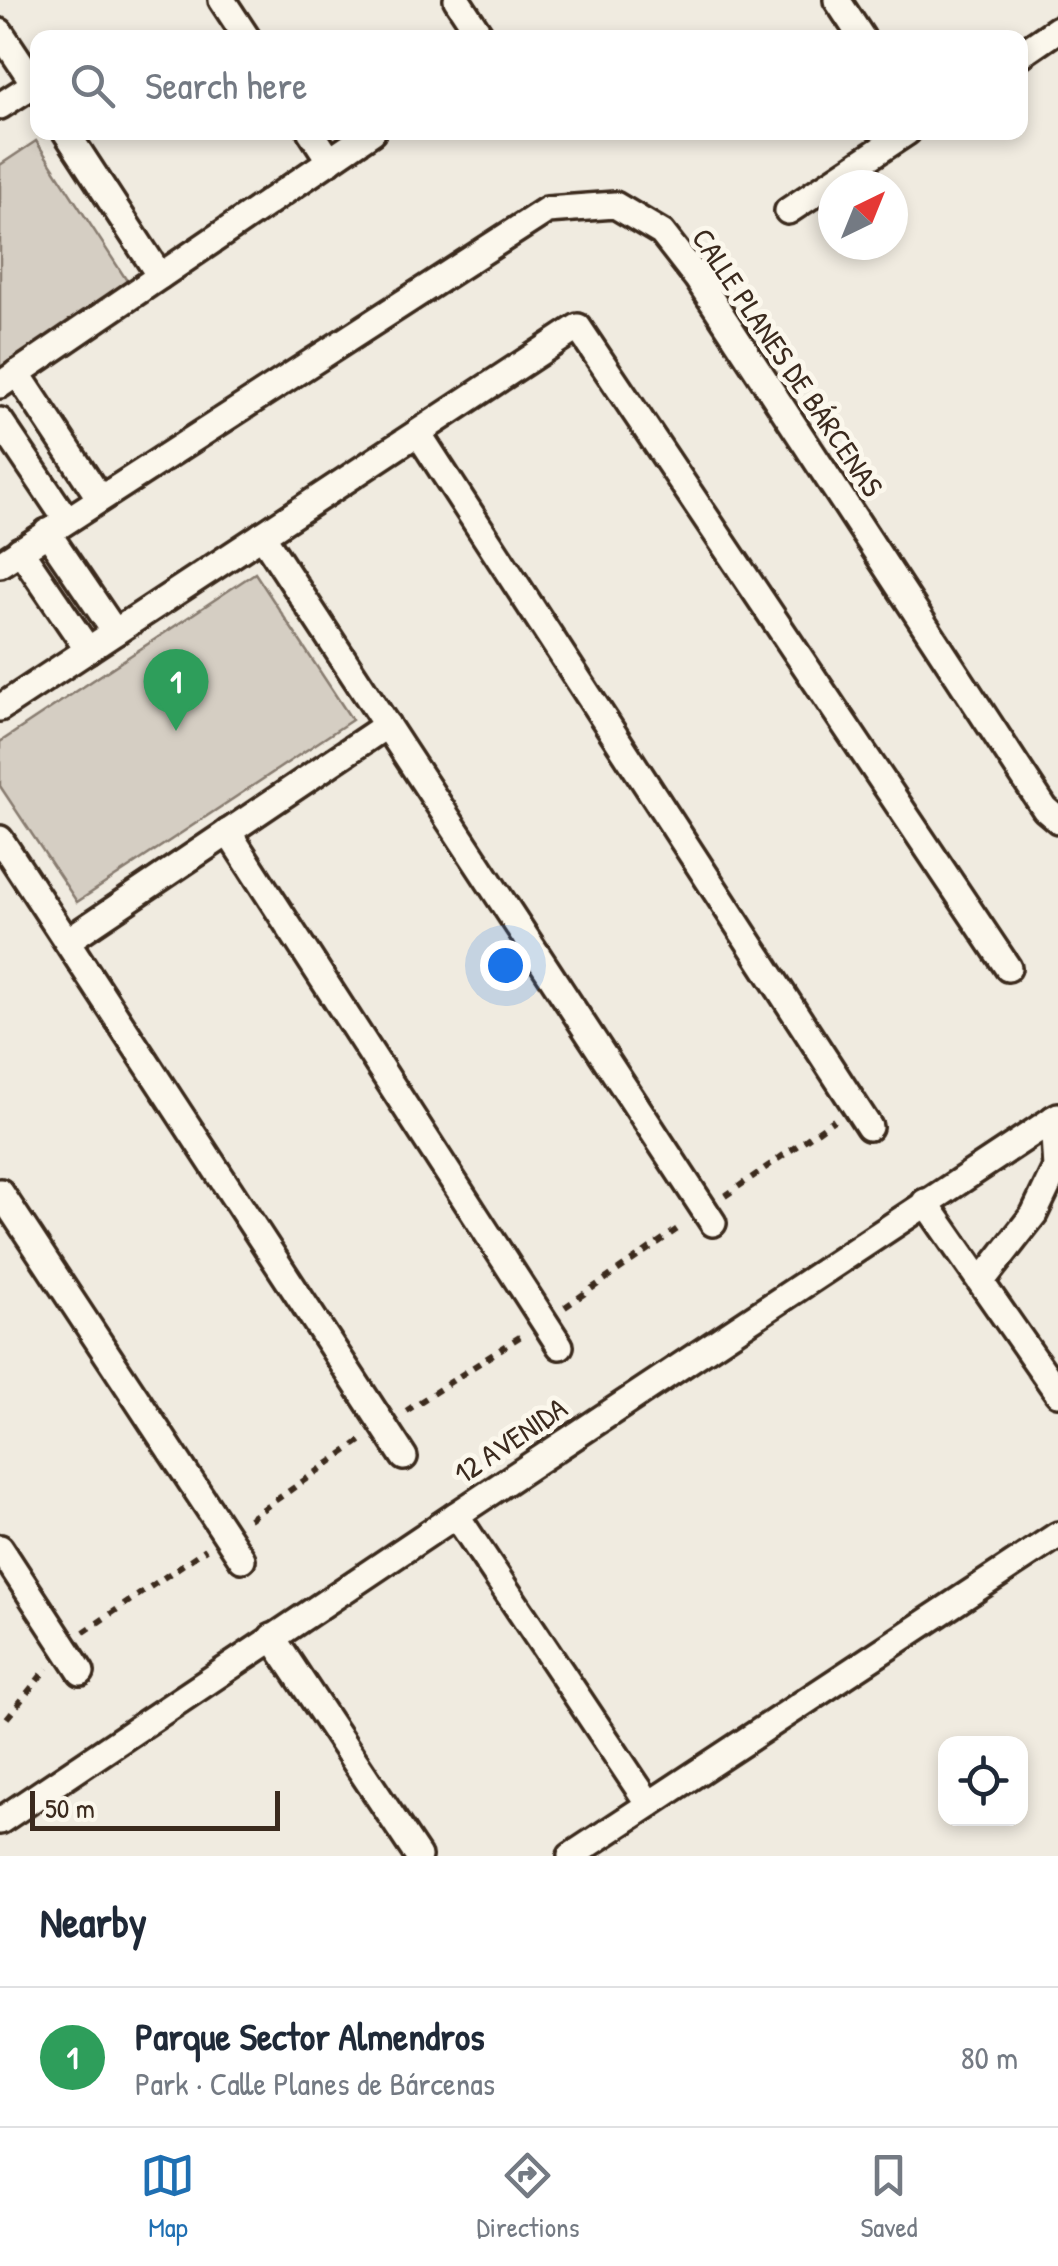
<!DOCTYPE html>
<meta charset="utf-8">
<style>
:root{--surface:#fff;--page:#f2f2f3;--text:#1f2937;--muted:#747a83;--line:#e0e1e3;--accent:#1f6fb2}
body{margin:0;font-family:"Patrick Hand",sans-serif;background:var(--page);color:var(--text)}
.controls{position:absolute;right:30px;bottom:30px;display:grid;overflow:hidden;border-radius:20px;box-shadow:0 5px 15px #0003}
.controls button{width:90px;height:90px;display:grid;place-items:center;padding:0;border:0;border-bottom:2px solid var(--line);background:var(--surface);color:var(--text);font:50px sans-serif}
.compass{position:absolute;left:818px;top:170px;width:90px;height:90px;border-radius:50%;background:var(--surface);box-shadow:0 5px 15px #0003;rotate:43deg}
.scale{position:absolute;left:30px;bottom:25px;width:250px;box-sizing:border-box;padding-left:10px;border:5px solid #3b2a1e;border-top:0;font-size:28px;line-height:35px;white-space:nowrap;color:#3b2a1e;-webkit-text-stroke:8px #fbf7ec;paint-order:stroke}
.you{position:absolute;left:505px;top:965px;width:35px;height:35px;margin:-25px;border:8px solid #fff;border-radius:50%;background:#1a73e8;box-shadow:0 0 0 15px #1a73e833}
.badge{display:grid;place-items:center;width:65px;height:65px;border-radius:50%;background:var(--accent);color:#fff;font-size:32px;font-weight:700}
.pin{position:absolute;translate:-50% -82px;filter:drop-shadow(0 2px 5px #0008)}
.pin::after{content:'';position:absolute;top:52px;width:35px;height:30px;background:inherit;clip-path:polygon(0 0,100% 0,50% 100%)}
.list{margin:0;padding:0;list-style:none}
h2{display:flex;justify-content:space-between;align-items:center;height:130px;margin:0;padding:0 40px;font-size:42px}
h2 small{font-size:32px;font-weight:400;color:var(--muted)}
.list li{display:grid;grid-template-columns:65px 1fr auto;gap:30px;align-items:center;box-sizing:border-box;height:140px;padding:0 40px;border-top:2px solid var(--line)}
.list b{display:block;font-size:38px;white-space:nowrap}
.list p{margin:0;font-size:32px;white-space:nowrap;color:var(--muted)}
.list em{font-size:32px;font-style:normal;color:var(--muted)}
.icon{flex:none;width:55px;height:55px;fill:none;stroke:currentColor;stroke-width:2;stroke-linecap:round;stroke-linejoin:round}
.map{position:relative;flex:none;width:1058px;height:1856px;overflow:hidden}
.search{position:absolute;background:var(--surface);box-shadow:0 5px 15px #0003;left:30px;right:30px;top:30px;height:110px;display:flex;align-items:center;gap:25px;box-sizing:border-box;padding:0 35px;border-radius:20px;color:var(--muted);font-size:38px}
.sheet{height:270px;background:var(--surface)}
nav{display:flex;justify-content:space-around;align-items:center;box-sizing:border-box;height:140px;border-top:2px solid var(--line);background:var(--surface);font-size:28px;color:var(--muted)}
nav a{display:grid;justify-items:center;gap:5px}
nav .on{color:var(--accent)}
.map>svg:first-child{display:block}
.green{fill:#d5cec3;stroke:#887c70;stroke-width:2.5}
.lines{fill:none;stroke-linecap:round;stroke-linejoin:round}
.minor-casing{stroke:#3b2a1e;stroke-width:32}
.path{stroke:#3b2a1e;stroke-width:6;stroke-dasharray:8 8;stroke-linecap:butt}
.minor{stroke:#fbf7ec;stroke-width:25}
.labels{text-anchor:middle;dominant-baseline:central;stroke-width:10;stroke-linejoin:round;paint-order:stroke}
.street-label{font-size:30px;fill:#3b2a1e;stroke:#fbf7ec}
</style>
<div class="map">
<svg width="1058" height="1856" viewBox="0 0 1058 1856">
<rect width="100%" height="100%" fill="#f0ebe0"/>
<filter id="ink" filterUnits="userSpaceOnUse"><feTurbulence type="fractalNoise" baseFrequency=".01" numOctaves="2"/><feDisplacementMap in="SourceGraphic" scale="20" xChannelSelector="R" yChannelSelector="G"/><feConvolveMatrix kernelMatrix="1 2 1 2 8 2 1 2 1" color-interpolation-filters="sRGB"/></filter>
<g filter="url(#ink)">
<!-- green -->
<g class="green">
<polygon points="36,141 133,290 0,376 0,165"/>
<polygon points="255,573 352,720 77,902 0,786 0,742"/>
</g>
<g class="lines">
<defs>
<g id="minor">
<polyline points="222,0 247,38"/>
<polyline points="457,0 482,38"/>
<polyline points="837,0 862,38"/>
<polyline points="0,32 38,89"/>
<polyline points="1020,55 1058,29"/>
<polyline points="0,106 34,84"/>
<polyline points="66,132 160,276"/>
<polyline points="311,132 330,161"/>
<polyline points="788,211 907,132"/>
<polyline points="17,373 99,497"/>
<polyline points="0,385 372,132"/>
<polyline points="0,421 66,519"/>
<polyline points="418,433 869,1127"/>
<polyline points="47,532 115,632"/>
<polyline points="262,535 713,1223"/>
<polyline points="20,550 88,650"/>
<polyline points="0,564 547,210 615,205 662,233 697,278 1045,809 1058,820"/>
<polyline points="0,708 578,327 1008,968"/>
<polyline points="228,832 560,1346"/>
<polyline points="0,839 404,1457"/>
<polyline points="67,941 387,725"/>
<polyline points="0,1192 242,1559"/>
<polyline points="925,1202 1058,1393"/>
<polyline points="981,1282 1034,1214 1056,1168 1053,1119"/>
<polyline points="456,1515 649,1804"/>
<polyline points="0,1548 81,1672"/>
<polyline points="272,1637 418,1856"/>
<polyline points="0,1821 456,1515 1058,1116"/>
<polyline points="571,1856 1058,1535"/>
</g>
</defs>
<!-- minor casing -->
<use href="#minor" class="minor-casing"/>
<!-- path -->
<g class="path">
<polyline points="725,1196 834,1120"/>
<polyline points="565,1307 682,1226"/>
<polyline points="406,1411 521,1336"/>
<polyline points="249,1519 362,1440"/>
<polyline points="84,1632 206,1549"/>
<polyline points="7,1718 47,1668"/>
</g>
<!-- minor -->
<use href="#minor" class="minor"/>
</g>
</g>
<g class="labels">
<!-- street labels -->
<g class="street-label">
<text transform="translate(788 362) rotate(56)">CALLE PLANES DE BÁRCENAS</text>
<text transform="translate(510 1440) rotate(-34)">12 AVENIDA</text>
</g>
</g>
</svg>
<div class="controls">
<button><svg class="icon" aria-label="locate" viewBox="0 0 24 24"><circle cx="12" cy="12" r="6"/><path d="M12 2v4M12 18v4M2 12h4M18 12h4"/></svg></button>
</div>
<svg class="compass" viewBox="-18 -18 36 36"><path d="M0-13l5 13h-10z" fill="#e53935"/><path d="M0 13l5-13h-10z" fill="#747a83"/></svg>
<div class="scale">50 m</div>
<div class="you"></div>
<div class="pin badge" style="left:176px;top:731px;background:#2e9e5b">1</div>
<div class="search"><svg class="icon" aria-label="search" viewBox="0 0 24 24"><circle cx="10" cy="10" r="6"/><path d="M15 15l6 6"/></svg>Search here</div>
</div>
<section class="sheet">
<h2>Nearby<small></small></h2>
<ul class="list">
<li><span class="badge" style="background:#2e9e5b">1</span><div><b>Parque Sector Almendros</b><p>Park · Calle Planes de Bárcenas</p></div><em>80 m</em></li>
</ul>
</section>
<nav>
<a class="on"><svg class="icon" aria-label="map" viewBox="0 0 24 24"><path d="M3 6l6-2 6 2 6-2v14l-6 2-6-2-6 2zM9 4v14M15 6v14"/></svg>Map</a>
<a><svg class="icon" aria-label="directions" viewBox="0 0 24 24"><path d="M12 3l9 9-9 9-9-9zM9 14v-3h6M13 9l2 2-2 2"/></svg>Directions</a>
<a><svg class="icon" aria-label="saved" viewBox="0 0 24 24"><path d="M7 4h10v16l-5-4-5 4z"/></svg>Saved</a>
</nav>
